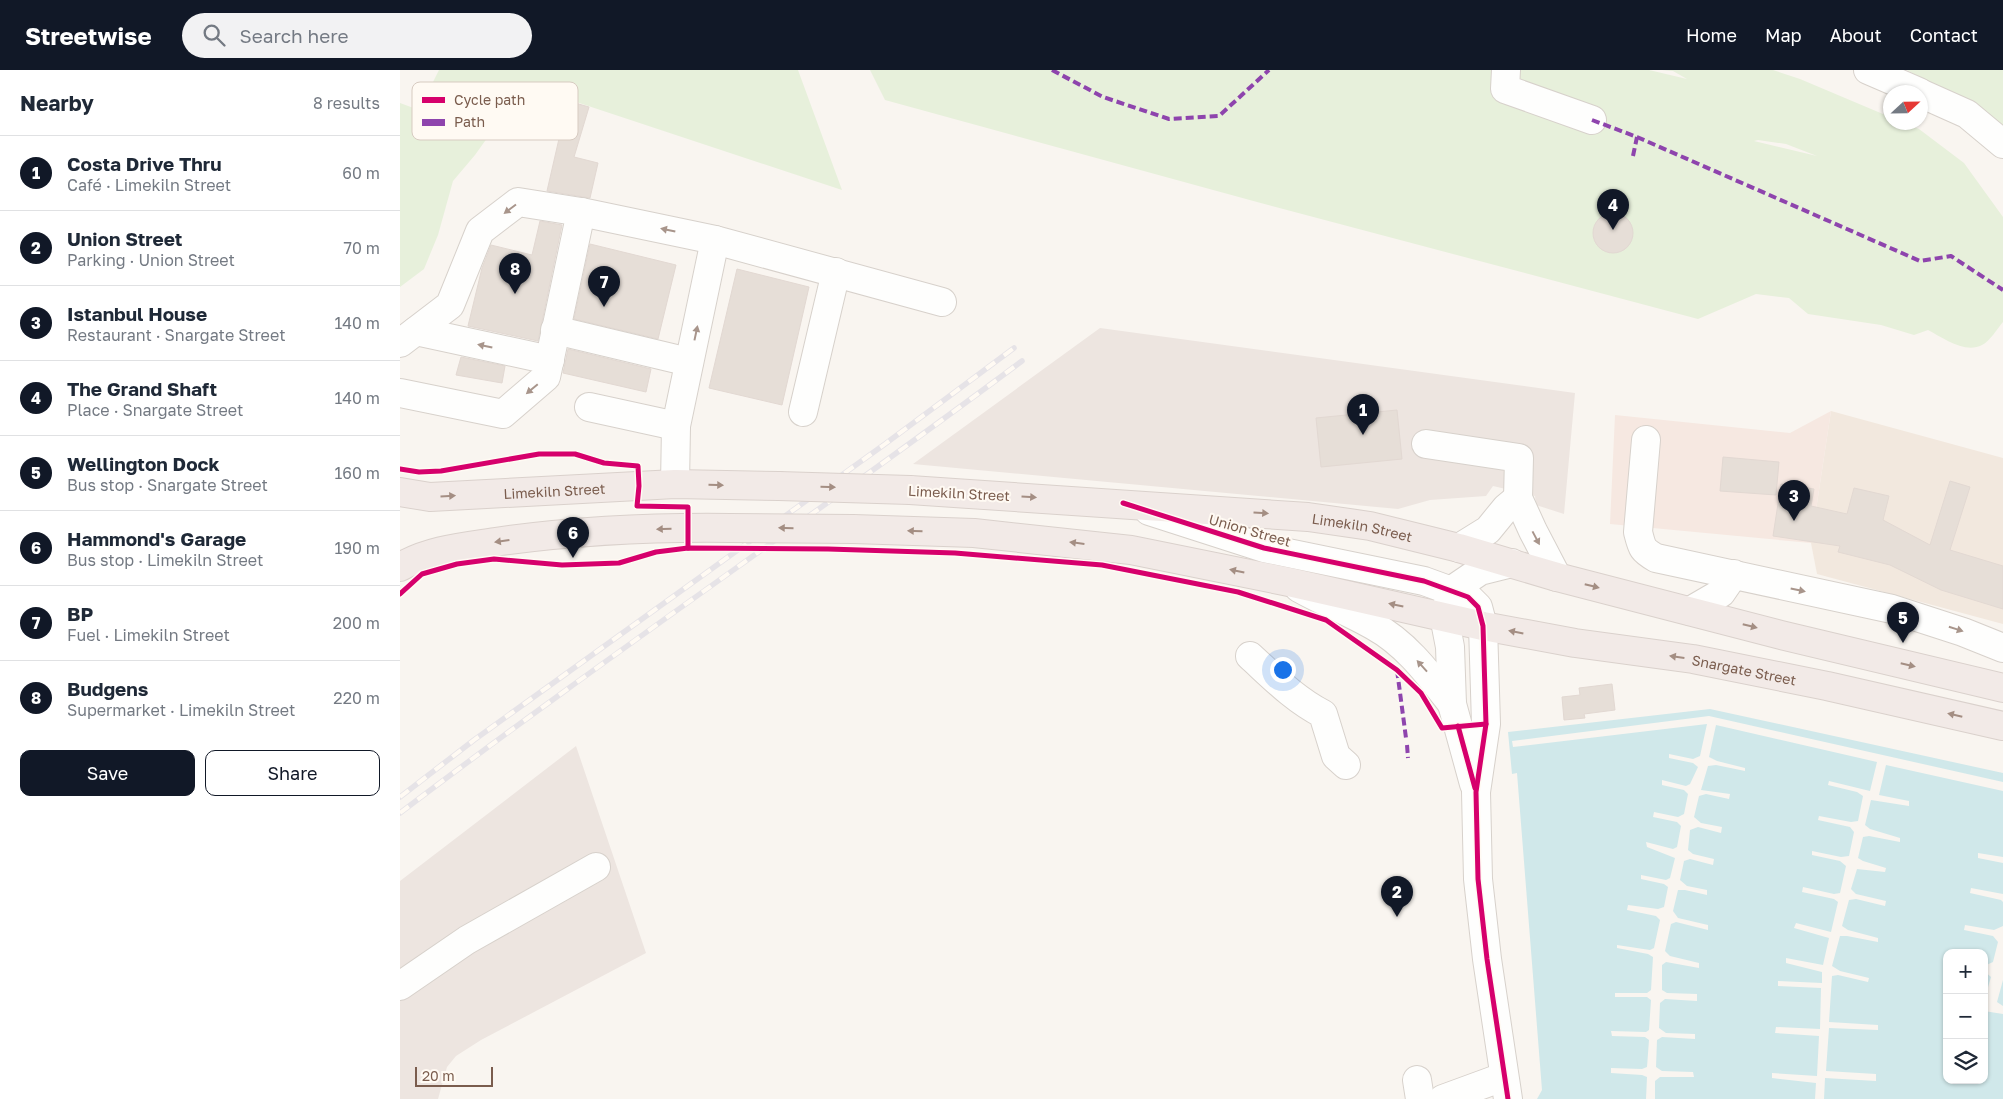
<!DOCTYPE html>
<meta charset="utf-8">
<style>
:root{--surface:#fff;--page:#f2f2f3;--text:#1f2937;--muted:#747a83;--line:#e0e1e3;--accent:#111827}
body{margin:0;font-family:"Golos Text",sans-serif;background:var(--page);color:var(--text)}
.controls{position:absolute;right:15px;bottom:15px;display:grid;overflow:hidden;border-radius:10px;box-shadow:0 1px 4px #0004}
.controls button{width:45px;height:45px;display:grid;place-items:center;padding:0;border:0;border-bottom:1px solid var(--line);background:var(--surface);color:var(--text);font:25px sans-serif}
.compass{position:absolute;left:1483px;top:15px;width:45px;height:45px;border-radius:50%;background:var(--surface);box-shadow:0 1px 4px #0004;rotate:68deg}
.scale{position:absolute;left:15px;bottom:12px;width:78px;box-sizing:border-box;padding-left:5px;border:2px solid #7a5c4d;border-top:0;font-size:14px;line-height:18px;white-space:nowrap;color:#7a5c4d;-webkit-text-stroke:4px #fffaf3;paint-order:stroke}
.you{position:absolute;left:882px;top:599px;width:18px;height:18px;margin:-12px;border:4px solid #fff;border-radius:50%;background:#1a73e8;box-shadow:0 0 0 8px #1a73e833}
.badge{display:grid;place-items:center;width:32px;height:32px;border-radius:50%;background:var(--accent);color:#fff;font-size:16px;font-weight:700}
.pin{position:absolute;translate:-50% -41px;filter:drop-shadow(0 1px 2px #0008)}
.pin::after{content:'';position:absolute;top:26px;width:18px;height:15px;background:inherit;clip-path:polygon(0 0,100% 0,50% 100%)}
.list{margin:0;padding:0;list-style:none}
h2{display:flex;justify-content:space-between;align-items:center;height:65px;margin:0;padding:0 20px;font-size:21px}
h2 small{font-size:16px;font-weight:400;color:var(--muted)}
.list li{display:grid;grid-template-columns:32px 1fr auto;gap:15px;align-items:center;box-sizing:border-box;height:75px;padding:0 20px;border-top:1px solid var(--line)}
.list b{display:block;font-size:19px;white-space:nowrap}
.list p{margin:0;font-size:16px;white-space:nowrap;color:var(--muted)}
.list em{font-size:16px;font-style:normal;color:var(--muted)}
.actions{display:flex;gap:10px;padding:15px 20px}
.actions a{flex:1;padding:11px 0;border:1px solid var(--accent);border-radius:10px;text-align:center;font-size:18px;color:var(--accent)}
.actions .main{background:var(--accent);color:#fff}
.icon{flex:none;width:28px;height:28px;fill:none;stroke:currentColor;stroke-width:2;stroke-linecap:round;stroke-linejoin:round}
.map{position:relative;flex:none;width:1603px;height:1029px;overflow:hidden}
header{display:flex;align-items:center;gap:30px;box-sizing:border-box;height:70px;padding:0 25px;background:var(--accent);color:#fff}
header strong{font-size:24px}
nav{display:flex;gap:28px;margin-inline-start:auto;font-size:18px}
.search{width:350px;height:45px;background:var(--page);display:flex;align-items:center;gap:12px;box-sizing:border-box;padding:0 18px;border-radius:28px;color:var(--muted);font-size:19px}
main{display:flex}
aside{flex:1;background:var(--surface)}
.map>svg:first-child{display:block}
.residential{fill:#f2e8de}
.commercial{fill:#f6e8e1}
.industrial{fill:#ede5e0}
.green{fill:#e7f0db;fill-rule:evenodd}
.water{fill:#d0e8ea;fill-rule:evenodd}
.pier{fill:#f9f5f0}
.building{fill:#e6ded7;stroke:#e2d8d2}
.lines{fill:none;stroke-linecap:round;stroke-linejoin:round}
.minor-casing{stroke:#d7d1cb;stroke-width:30}
.highway-casing{stroke:#dad1cc;stroke-width:30}
.minor{stroke:#fefefd;stroke-width:28}
.highway{stroke:#f2eae7;stroke-width:28}
.rail-casing{stroke:#e6e3e7;stroke-width:5.5}
.rail{stroke:#fffaf3;stroke-width:4;stroke-dasharray:11;stroke-linecap:butt}
.highway-bridge-casing{stroke:#dad1cc;stroke-width:30;stroke-linecap:butt}
.highway-bridge{stroke:#f2eae7;stroke-width:28}
.quiet{stroke:#8e44ad;stroke-width:4;stroke-dasharray:8 4;stroke-linecap:butt}
.cycleway-casing{stroke:#fffaf3;stroke-width:8}
.cycleway{stroke:#d6006c;stroke-width:5}
.oneway{fill:#a8958b}
.oneway2{fill:#a48e83}
.labels{text-anchor:middle;dominant-baseline:central;stroke-width:4;stroke-linejoin:round;paint-order:stroke}
.street-label{font-size:14px;fill:#7a5c4d;stroke:#fffaf3}
.key{fill:#fffaf3;stroke:#d7cbc1;stroke-width:1}
.key-label{font-size:14px;fill:#7a5c4d}
</style>
<header>
<strong>Streetwise</strong>
<div class="search"><svg class="icon" aria-label="search" viewBox="0 0 24 24"><circle cx="10" cy="10" r="6"/><path d="M15 15l6 6"/></svg>Search here</div>
<nav><a>Home</a><a>Map</a><a>About</a><a>Contact</a></nav>
</header>
<main>
<aside>
<h2>Nearby<small>8 results</small></h2>
<ul class="list">
<li><span class="badge">1</span><div><b>Costa Drive Thru</b><p>Café · Limekiln Street</p></div><em>60 m</em></li>
<li><span class="badge">2</span><div><b>Union Street</b><p>Parking · Union Street</p></div><em>70 m</em></li>
<li><span class="badge">3</span><div><b>Istanbul House</b><p>Restaurant · Snargate Street</p></div><em>140 m</em></li>
<li><span class="badge">4</span><div><b>The Grand Shaft</b><p>Place · Snargate Street</p></div><em>140 m</em></li>
<li><span class="badge">5</span><div><b>Wellington Dock</b><p>Bus stop · Snargate Street</p></div><em>160 m</em></li>
<li><span class="badge">6</span><div><b>Hammond's Garage</b><p>Bus stop · Limekiln Street</p></div><em>190 m</em></li>
<li><span class="badge">7</span><div><b>BP</b><p>Fuel · Limekiln Street</p></div><em>200 m</em></li>
<li><span class="badge">8</span><div><b>Budgens</b><p>Supermarket · Limekiln Street</p></div><em>220 m</em></li>
</ul>
<div class="actions"><a class="main">Save</a><a>Share</a></div>
</aside>
<div class="map">
<svg width="1603" height="1029" viewBox="0 0 1603 1029">
<rect width="100%" height="100%" fill="#f9f5f0"/>
<!-- residential -->
<polygon class="residential" points="1431,341 1603,388 1603,554 1417,504 1411,473"/>
<!-- commercial -->
<polygon class="commercial" points="1431,341 1411,473 1210,454 1215,345 1390,363"/>
<!-- industrial -->
<g class="industrial">
<polygon points="700,258 1175,323 1164,444 1136,435 1135,426 1093,416 1086,426 1030,430 998,439 513,394"/>
<polygon points="176,676 246,883 81,970 56,986 47,997 38,1029 0,1029 0,811"/>
</g>
<!-- green -->
<g class="green">
<polygon points="39,0 398,0 442,120 125,15 75,85 53,111 38,165 24,199 0,217 0,33 19,40"/>
<path d="M 470,0 L 1249,0 L 1287,9 L 1273,1 L 1262,0 L 1373,0 L 1400,9 L 1490,47 L 1490,52 L 1503,53 L 1519,59 L 1564,93 L 1603,147 L 1603,252 C 1597,259 1590,271 1582,275 C 1565,284 1543,268 1528,260 L 1514,265 L 1481,255 L 1408,244 L 1389,228 L 1356,224 L 1298,249 L 857,132 L 485,30 ZM 1358,70 L 1386,74 L 1417,86 L 1354,71 Z"/>
<polygon points="1507,0 1603,0 1603,61 1541,20"/>
</g>
<!-- water -->
<path class="water" d="M 1310,639 L 1603,703 L 1603,1029 L 1137,1029 L 1142,1020 L 1117,703 L 1112,704 L 1108,662 ZM 1547,883 L 1584,883 L 1584,1010 L 1547,1010 Z"/>
<!-- pier -->
<g class="pier">
<polygon points="1309,646 1603,712 1603,721 1486,695 1479,725 1509,731 1509,736 1471,730 1465,755 1470,759 1500,768 1500,772 1469,766 1463,767 1458,788 1463,791 1486,798 1485,802 1457,799 1451,819 1456,824 1486,831 1485,836 1456,829 1449,830 1442,856 1448,860 1478,868 1478,872 1447,866 1440,866 1432,896 1440,901 1469,908 1468,912 1438,905 1432,906 1429,952 1478,955 1478,960 1429,958 1426,1001 1476,1004 1476,1011 1425,1008 1424,1029 1415,1029 1416,1013 1372,1008 1372,1003 1417,1006 1419,966 1375,963 1376,957 1420,959 1421,918 1378,916 1378,911 1422,913 1422,902 1386,893 1386,888 1423,895 1429,868 1394,858 1396,853 1431,862 1438,832 1434,829 1402,822 1403,817 1434,824 1440,823 1446,796 1440,791 1412,785 1412,781 1441,787 1449,786 1454,762 1450,757 1418,750 1419,746 1451,752 1458,751 1463,726 1457,722 1428,715 1429,711 1470,721 1477,692 1316,655 1309,687 1317,691 1345,698 1345,701 1316,695 1308,696 1301,720 1330,724 1329,729 1306,724 1299,726 1294,747 1301,753 1322,757 1321,763 1298,757 1290,760 1288,780 1293,784 1314,789 1313,795 1290,789 1284,791 1280,810 1287,816 1307,820 1307,825 1285,820 1278,820 1273,841 1278,848 1308,855 1308,860 1276,852 1271,854 1265,881 1270,886 1299,893 1299,898 1266,892 1262,895 1262,920 1267,923 1297,924 1297,931 1265,929 1260,933 1259,958 1266,963 1295,964 1295,969 1262,967 1257,970 1256,997 1262,1001 1293,1002 1294,1007 1260,1007 1255,1011 1255,1029 1246,1029 1247,1007 1242,1005 1211,1003 1211,998 1242,999 1247,997 1249,970 1245,967 1212,966 1211,961 1246,962 1249,960 1251,930 1247,927 1215,927 1215,923 1247,923 1251,920 1253,887 1248,884 1217,878 1217,875 1250,880 1254,878 1260,850 1256,846 1227,840 1228,835 1258,839 1264,837 1268,817 1264,814 1241,809 1241,805 1266,810 1270,808 1275,788 1247,777 1246,772 1273,779 1277,777 1281,756 1277,752 1253,747 1254,742 1278,747 1284,744 1288,724 1284,720 1262,715 1262,710 1286,716 1290,714 1298,697 1293,693 1269,688 1269,684 1293,689 1300,686 1307,654 1113,677 1112,671"/>
<polygon points="1578,783 1603,787 1603,793 1578,788"/>
<polygon points="1571,818 1603,824 1603,832 1601,830 1570,823"/>
<polygon points="1565,855 1594,860 1603,856 1603,910 1597,932 1603,936 1603,944 1584,941 1584,931 1591,907 1584,901 1584,896 1593,892 1598,872 1593,866 1564,860"/>
</g>
<!-- building -->
<g class="building">
<polygon points="130,20 189,37 174,87 198,93 190,128 147,121 161,60 121,48"/>
<circle cx="1213" cy="163" r="20"/>
<polygon points="140,151 162,155 138,271 68,256 82,198 91,175 132,185"/>
<polygon points="190,174 276,195 258,269 174,249"/>
<polygon points="337,199 409,217 382,335 309,318"/>
<polygon points="168,279 251,299 246,322 163,303"/>
<polygon points="61,287 105,296 102,313 56,305"/>
<polygon points="997,340 1002,389 921,397 916,348"/>
<polygon points="1323,387 1379,392 1376,425 1320,421"/>
<polygon points="1550,411 1570,417 1550,480 1603,496 1603,539 1541,520 1490,495 1438,482 1440,476 1373,466 1381,414 1414,419 1411,436 1447,444 1454,418 1489,426 1483,450 1530,475"/>
<polygon points="1212,614 1215,640 1184,644 1185,648 1164,650 1162,627 1180,625 1179,618"/>
</g>
<g class="lines">
<defs>
<g id="minor">
<polyline points="1106,0 1105,19 1192,50"/>
<polyline points="1468,0 1519,22"/>
<polyline points="1520,23 1567,44 1603,74"/>
<polyline points="155,260 289,292"/>
<polyline points="16,261 150,290"/>
<polyline points="0,273 50,235 80,161 118,132 181,142 315,170 542,232"/>
<polyline points="0,323 103,344 146,307 181,142"/>
<polyline points="189,337 276,356"/>
<polyline points="403,342 436,202"/>
<path d="M 1246,370 L 1238,462 C 1242,478 1242,480 1256,488 L 1492,539 L 1563,562 L 1603,578"/>
<polyline points="1026,374 1119,388 1118,428 1133,461 1157,507"/>
<polyline points="275,414 276,356 315,170"/>
<polyline points="749,441 864,478 1024,511 1068,527 1078,537 1083,556 1086,654 1076,722 1078,809 1087,889 1108,1029"/>
<polyline points="1059,478 1088,460 1106,438 1118,428"/>
<path d="M 899,518 C 924,532 950,542 974,556 C 1007,574 1030,606 1052,634"/>
<polyline points="1290,541 1321,523 1334,504"/>
<path d="M 850,586 C 873,607 894,629 923,644 L 936,686 L 946,695"/>
<polyline points="1074,714 1052,634 1050,577 1044,546 1052,520 1080,501 1112,493"/>
<polyline points="0,916 67,870 196,797"/>
<polyline points="1017,1010 1020,1029"/>
<polyline points="1043,1029 1103,1007"/>
</g>
<g id="highway">
<path id="s1" d="M 510,420 L 908,447 L 970,456 L 1059,478 L 1157,507 L 1381,565 L 1603,618"/>
<path id="s2" d="M 0,422 L 30,427 L 275,414 L 379,416"/>
<path id="s3" d="M 453,459 L 574,463 L 731,480 L 889,512 L 1083,556 L 1175,573 L 1293,589 L 1427,616 L 1603,656"/>
<path d="M 0,497 C 29,480 62,477 95,472 C 173,461 252,457 330,458"/>
</g>
</defs>
<!-- minor casing -->
<use href="#minor" class="minor-casing"/>
<!-- highway casing -->
<use href="#highway" class="highway-casing"/>
<!-- minor -->
<use href="#minor" class="minor"/>
<!-- highway -->
<use href="#highway" class="highway"/>
<defs>
<g id="rail">
<polyline points="0,727 74,670 485,374 614,278"/>
<path d="M 0,743 C 204,588 417,444 622,291"/>
</g>
</defs>
<!-- rail casing -->
<use href="#rail" class="rail-casing"/>
<!-- rail -->
<use href="#rail" class="rail"/>
<defs>
<g id="highway-bridge">
<polyline points="379,416 510,420"/>
<polyline points="330,458 453,459"/>
</g>
</defs>
<!-- highway-bridge casing -->
<use href="#highway-bridge" class="highway-bridge-casing"/>
<!-- highway-bridge -->
<use href="#highway-bridge" class="highway-bridge"/>
<!-- quiet -->
<g class="quiet">
<polyline points="652,0 703,27 769,49 819,46 869,0"/>
<polyline points="1192,50 1237,67 1520,191 1551,186 1603,220"/>
<polyline points="1233,86 1237,67"/>
<polyline points="997,600 1006,668"/>
<polyline points="1007,675 1008,688"/>
</g>
<defs>
<g id="cycleway">
<polyline points="0,399 19,402 41,401 139,384 175,384 204,393 238,396 239,416 237,436 288,437 288,478"/>
<polyline points="723,433 864,478 1024,511 1068,527 1078,537 1083,556 1086,654 1076,722 1078,809 1087,889 1108,1029"/>
<polyline points="0,524 22,504 57,494 94,489 162,495 219,493 256,482 288,478 428,479 555,483 702,495 838,522 926,550 997,600 1021,623 1042,658 1086,654"/>
<polyline points="1058,656 1075,718"/>
</g>
</defs>
<!-- cycleway casing -->
<use href="#cycleway" class="cycleway-casing"/>
<!-- cycleway -->
<use href="#cycleway" class="cycleway"/>
</g>
<!-- one-way arrows -->
<defs><path id="oneway-solid" d="M-6-.8H1V-3.2L6.5 0L1 3.2V.8H-6Z" transform="scale(1.25)"/></defs>
<g class="oneway">
<use href="#oneway-solid" transform="translate(110 139) rotate(143)"/>
<use href="#oneway-solid" transform="translate(268 160) rotate(-168)"/>
<use href="#oneway-solid" transform="translate(296 263) rotate(-78)"/>
<use href="#oneway-solid" transform="translate(85 276) rotate(-168)"/>
<use href="#oneway-solid" transform="translate(132 319) rotate(140)"/>
<use href="#oneway-solid" transform="translate(1136 468) rotate(62)"/>
<use href="#oneway-solid" transform="translate(1398 520) rotate(12)"/>
<use href="#oneway-solid" transform="translate(1556 559) rotate(18)"/>
<use href="#oneway-solid" transform="translate(1022 596) rotate(-132)"/>
</g>
<g class="oneway2">
<use href="#oneway-solid" transform="translate(316 415) rotate(1)"/>
<use href="#oneway-solid" transform="translate(428 417) rotate(2)"/>
<use href="#oneway-solid" transform="translate(48 426) rotate(-3)"/>
<use href="#oneway-solid" transform="translate(629 427) rotate(4)"/>
<use href="#oneway-solid" transform="translate(861 443) rotate(4)"/>
<use href="#oneway-solid" transform="translate(386 458) rotate(-179)"/>
<use href="#oneway-solid" transform="translate(264 459) rotate(178)"/>
<use href="#oneway-solid" transform="translate(515 461) rotate(-178)"/>
<use href="#oneway-solid" transform="translate(102 471) rotate(172)"/>
<use href="#oneway-solid" transform="translate(677 473) rotate(-173)"/>
<use href="#oneway-solid" transform="translate(837 501) rotate(-168)"/>
<use href="#oneway-solid" transform="translate(1192 516) rotate(14)"/>
<use href="#oneway-solid" transform="translate(996 535) rotate(-168)"/>
<use href="#oneway-solid" transform="translate(1350 556) rotate(14)"/>
<use href="#oneway-solid" transform="translate(1116 562) rotate(-169)"/>
<use href="#oneway-solid" transform="translate(1277 587) rotate(-172)"/>
<use href="#oneway-solid" transform="translate(1508 595) rotate(13)"/>
<use href="#oneway-solid" transform="translate(1555 645) rotate(-167)"/>
</g>
<g class="labels">
<!-- street labels -->
<g class="street-label">
<text stroke="none"><textPath href="#s2" startOffset="155">Limekiln Street</textPath></text>
<text transform="translate(559 423) rotate(3)">Limekiln Street</text>
<text stroke="none"><textPath href="#s1" startOffset="454">Limekiln Street</textPath></text>
<text transform="translate(850 460) rotate(16)">Union Street</text>
<text stroke="none"><textPath href="#s3" startOffset="904">Snargate Street</textPath></text>
</g>
</g>
<!-- legend -->
<rect x="12" y="12" width="166" height="58" rx="8" class="key"/>
<rect x="22" y="27" width="23" height="6" fill="#d6006c"/>
<rect x="22" y="49" width="23" height="7" fill="#8e44ad"/>
<g class="key-label">
<text x="54" y="35">Cycle path</text>
<text x="54" y="57">Path</text>
</g>
</svg>
<div class="controls">
<button>+</button>
<button>−</button>
<button><svg class="icon" aria-label="layers" viewBox="0 0 24 24"><path d="M12 4l9 5-9 5-9-5zM3 14l9 5 9-5"/></svg></button>
</div>
<svg class="compass" viewBox="-18 -18 36 36"><path d="M0-13l5 13h-10z" fill="#e53935"/><path d="M0 13l5-13h-10z" fill="#747a83"/></svg>
<div class="scale">20 m</div>
<div class="you"></div>
<div class="pin badge" style="left:963px;top:365px">1</div>
<div class="pin badge" style="left:997px;top:847px">2</div>
<div class="pin badge" style="left:1394px;top:451px">3</div>
<div class="pin badge" style="left:1213px;top:160px">4</div>
<div class="pin badge" style="left:1503px;top:573px">5</div>
<div class="pin badge" style="left:173px;top:488px">6</div>
<div class="pin badge" style="left:204px;top:237px">7</div>
<div class="pin badge" style="left:115px;top:224px">8</div>
</div>
</main>
